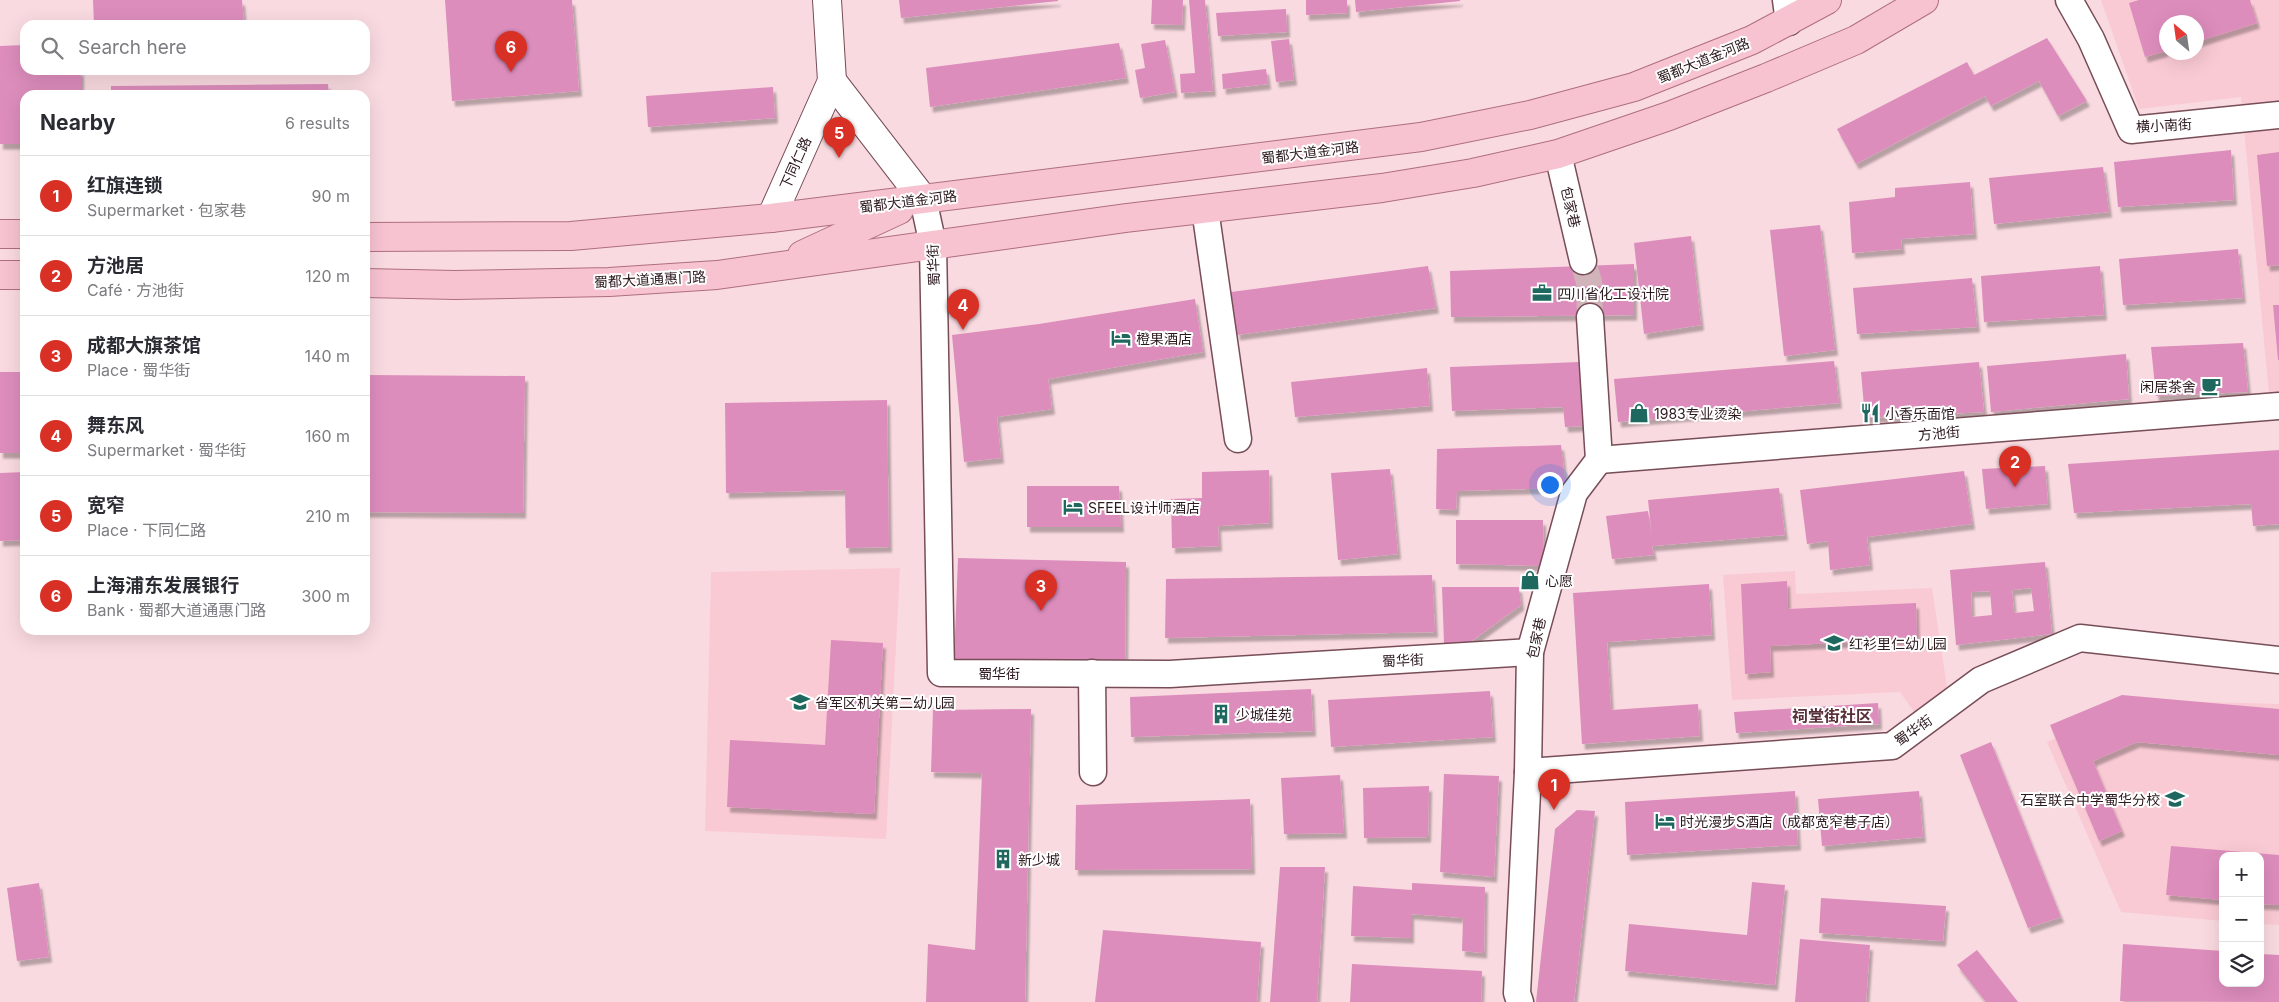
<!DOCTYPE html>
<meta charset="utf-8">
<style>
:root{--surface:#fff;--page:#f7f7f7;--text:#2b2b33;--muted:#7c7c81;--line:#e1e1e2;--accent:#d93025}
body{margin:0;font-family:Inter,"Noto Sans SC",sans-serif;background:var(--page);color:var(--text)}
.controls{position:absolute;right:15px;bottom:15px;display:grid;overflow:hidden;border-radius:10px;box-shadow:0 5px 20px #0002}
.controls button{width:45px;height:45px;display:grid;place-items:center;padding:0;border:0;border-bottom:1px solid var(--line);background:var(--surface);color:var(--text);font:25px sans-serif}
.compass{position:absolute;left:2159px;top:15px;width:45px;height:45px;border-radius:50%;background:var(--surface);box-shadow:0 5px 20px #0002;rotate:331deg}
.you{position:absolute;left:1549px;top:484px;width:18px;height:18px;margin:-12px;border:4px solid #fff;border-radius:50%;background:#1a73e8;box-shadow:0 0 0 8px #1a73e833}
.badge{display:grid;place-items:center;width:32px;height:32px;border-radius:50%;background:var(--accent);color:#fff;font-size:16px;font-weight:700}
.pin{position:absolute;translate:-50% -41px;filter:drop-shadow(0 1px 2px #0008)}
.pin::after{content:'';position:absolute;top:26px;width:18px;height:15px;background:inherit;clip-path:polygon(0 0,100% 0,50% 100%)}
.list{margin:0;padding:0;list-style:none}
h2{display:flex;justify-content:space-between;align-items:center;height:65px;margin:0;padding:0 20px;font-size:21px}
h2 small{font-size:16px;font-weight:400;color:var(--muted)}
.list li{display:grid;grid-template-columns:32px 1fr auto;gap:15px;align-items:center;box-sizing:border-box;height:80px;padding:0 20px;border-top:1px solid var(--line)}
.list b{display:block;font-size:19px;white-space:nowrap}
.list p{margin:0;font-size:16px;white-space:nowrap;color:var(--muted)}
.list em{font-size:16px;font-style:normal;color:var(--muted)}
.icon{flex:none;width:28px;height:28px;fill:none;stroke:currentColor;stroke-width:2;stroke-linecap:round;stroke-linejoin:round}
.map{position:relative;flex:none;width:2279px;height:1002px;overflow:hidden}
.search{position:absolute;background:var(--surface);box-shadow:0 5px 20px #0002;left:20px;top:20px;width:350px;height:55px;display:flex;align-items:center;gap:12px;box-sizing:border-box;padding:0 18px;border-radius:15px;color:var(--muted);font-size:19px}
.panel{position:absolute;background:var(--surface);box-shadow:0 5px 20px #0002;left:20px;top:90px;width:350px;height:545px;border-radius:15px}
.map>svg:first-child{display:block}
.built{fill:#facad4;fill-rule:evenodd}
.building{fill:#dd8dbc;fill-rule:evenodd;filter:url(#shadow)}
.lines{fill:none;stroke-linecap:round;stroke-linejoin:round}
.street-tunnel{stroke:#d0b4b9;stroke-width:26;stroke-dasharray:26 13;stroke-linecap:butt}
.street-casing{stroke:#774d57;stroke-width:29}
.secondary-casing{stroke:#774d57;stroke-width:30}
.primary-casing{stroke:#ae6e7e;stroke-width:30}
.street{stroke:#fff;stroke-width:26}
.secondary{stroke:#fff;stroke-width:28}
.primary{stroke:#f8c3d0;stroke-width:28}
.labels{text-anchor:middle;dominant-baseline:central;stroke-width:4;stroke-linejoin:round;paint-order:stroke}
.street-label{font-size:14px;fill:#2d1a1f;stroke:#fff}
.poi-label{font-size:14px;fill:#2d1a1f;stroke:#fff;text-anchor:start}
.quarter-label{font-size:16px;font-weight:bold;fill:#58303a;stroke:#fff}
</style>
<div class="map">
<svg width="2279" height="1002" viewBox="0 0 2279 1002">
<defs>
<filter id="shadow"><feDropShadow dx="3" dy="5.5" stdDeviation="1" flood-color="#0004"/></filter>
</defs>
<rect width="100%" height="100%" fill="#f9dae0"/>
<!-- built -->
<g class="built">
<path d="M 2101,0 L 2279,0 L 2279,393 L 2269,394 L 2241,97 L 2139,109 ZM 2166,22 L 2196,22 L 2196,52 L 2166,52 Z"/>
<polygon points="900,568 886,839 705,831 711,572"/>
<polygon points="1795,571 1796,594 1932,588 1948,694 1914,712 1900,692 1732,700 1723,575"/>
<polygon points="2140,700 2279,704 2279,925 2260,924 2260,856 2223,856 2223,921 2121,912 2047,742"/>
</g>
<!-- building -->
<g class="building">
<polygon points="93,0 242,0 244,25 94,25"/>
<polygon points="445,0 572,0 579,91 452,101"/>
<polygon points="899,0 1058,0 1058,1 901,18"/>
<polygon points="1152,0 1183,0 1182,25 1151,24"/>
<polygon points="1189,0 1205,0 1213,91 1181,93 1180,74 1195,73"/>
<polygon points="1306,0 1347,0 1347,13 1306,15"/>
<polygon points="1355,0 1460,0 1460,1 1356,12"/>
<polygon points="2139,0 2250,0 2257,23 2196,42 2196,22 2166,22 2166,51 2145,57 2129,3"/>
<polygon points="1286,9 1287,32 1218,36 1216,13"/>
<polygon points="2047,38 2087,101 2058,116 2039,81 1991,106 1985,96 1856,164 1837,129 1967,62 1974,75"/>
<polygon points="1289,39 1294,80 1276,82 1271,41"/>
<polygon points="1165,40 1175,92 1140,98 1135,70 1145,68 1141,44"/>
<polygon points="1119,43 1126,78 930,107 926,68"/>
<polygon points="25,45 25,70 81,70 81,95 25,95 25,144 0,144 0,46"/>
<polygon points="1266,69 1268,84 1223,89 1222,74"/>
<polygon points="328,84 329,95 111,95 111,86"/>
<polygon points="773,87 775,118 648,127 646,96"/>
<polygon points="2231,150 2234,200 2118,207 2114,162"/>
<polygon points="2279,152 2279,265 2267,266 2257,155"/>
<polygon points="2103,167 2109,212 1994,224 1989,178"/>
<polygon points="1970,182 1974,234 1901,239 1902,249 1852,253 1849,202 1895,197 1895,188"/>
<polygon points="1820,225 1835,350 1784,356 1770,230"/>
<polygon points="1691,236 1701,325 1644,334 1634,243"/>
<polygon points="2238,249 2243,298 2123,305 2119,259"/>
<polygon points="1634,264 1634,315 1451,317 1450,271"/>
<polygon points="1428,266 1436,308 1237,335 1231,292"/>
<polygon points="2100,266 2104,315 1984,322 1981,276"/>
<polygon points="1972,278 1977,327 1857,334 1853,288"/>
<polygon points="1195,299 1203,352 1048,379 1052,409 997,417 1001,458 964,462 952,335 1039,324"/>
<polygon points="2273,305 2279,305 2279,360 2278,360"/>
<polygon points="2243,343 2248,392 2156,396 2151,347"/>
<polygon points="2126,354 2129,399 1991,412 1987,366"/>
<polygon points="1834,361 1839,403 1618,422 1614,379"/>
<polygon points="1579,362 1582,426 1565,427 1563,407 1452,411 1450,367"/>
<polygon points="1979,362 1984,412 1865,418 1861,372"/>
<polygon points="1427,368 1430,406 1295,417 1291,382"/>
<rect x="0" y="372" width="25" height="81"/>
<polygon points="365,375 525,376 523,513 365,512"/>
<polygon points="887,400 889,547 846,548 845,490 726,493 725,403"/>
<polygon points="1561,445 1566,488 1457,491 1456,510 1436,509 1437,449"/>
<polygon points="2279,450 2279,524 2253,526 2251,504 2074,513 2068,464"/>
<polygon points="2045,466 2048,504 1986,509 1982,469"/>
<polygon points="1390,469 1398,554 1338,560 1331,473"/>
<polygon points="1269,470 1270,523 1218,526 1219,546 1172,548 1171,499 1202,498 1202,472"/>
<polygon points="1964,471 1972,524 1867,537 1870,565 1830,570 1828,541 1807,544 1800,490"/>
<polygon points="25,472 25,540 0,541 0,473"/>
<polygon points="1027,486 1119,486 1121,527 1027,527"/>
<polygon points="1779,488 1785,535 1652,546 1654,555 1612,559 1606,516 1648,511 1652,537 1648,500"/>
<polygon points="1456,520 1543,520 1544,566 1456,564"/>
<polygon points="958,558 1126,562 1125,665 954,661"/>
<path d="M 2045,562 L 2052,634 L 1956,645 L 1950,570 ZM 2031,588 L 2034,611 L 2014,613 L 2012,590 ZM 1990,591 L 1992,615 L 1972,617 L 1971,592 Z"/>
<polygon points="1432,575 1435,632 1165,638 1166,579"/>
<polygon points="1787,581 1788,609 1916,603 1917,639 1770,646 1771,672 1745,674 1741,584"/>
<polygon points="1709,584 1712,635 1607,642 1611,710 1698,704 1700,736 1582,744 1573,593"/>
<polygon points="1442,587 1519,587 1521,605 1469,643 1444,643"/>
<polygon points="831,640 883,643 874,814 727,807 730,740 825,745"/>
<polygon points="1311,689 1313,731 1131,737 1130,697"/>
<polygon points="1490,691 1493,737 1331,747 1328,700"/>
<polygon points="2122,695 2279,709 2279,755 2137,742 2093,761 2122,831 2099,841 2050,725"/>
<polygon points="1878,703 1879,724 1736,733 1734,712"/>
<polygon points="1031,709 1025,1002 926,1002 928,944 975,950 982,773 931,772 933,710"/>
<polygon points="1991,742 2061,917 2028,928 1960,755"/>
<polygon points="1444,774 1499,776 1494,877 1440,872"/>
<polygon points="1340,775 1344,833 1284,834 1281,778"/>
<polygon points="1429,786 1428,837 1364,838 1363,788"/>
<polygon points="1795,791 1798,845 1627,855 1625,802"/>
<polygon points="1919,791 1923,837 1822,846 1818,799"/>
<polygon points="1250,799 1252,869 1075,870 1076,805"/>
<polygon points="1577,810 1595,811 1574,1002 1536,1002 1555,829"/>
<polygon points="2171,846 2279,855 2279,905 2260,904 2260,856 2223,856 2223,900 2166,895"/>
<polygon points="1280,867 1325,867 1317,1002 1270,1002"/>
<polygon points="1752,882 1785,885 1775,985 1625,971 1629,924 1747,935"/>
<polygon points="39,883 49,957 17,961 7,888"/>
<polygon points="1412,883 1485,887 1484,953 1462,951 1463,918 1411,914 1411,938 1351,936 1353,886 1412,890"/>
<polygon points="1821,898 1946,906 1943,941 1819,933"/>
<polygon points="1103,930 1261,942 1257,1002 1095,1002"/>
<polygon points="1800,939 1870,945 1866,1002 1795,1002"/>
<polygon points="2123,944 2223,951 2223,983 2260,983 2260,954 2279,955 2279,1002 2120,1001"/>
<polygon points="1977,950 2018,1002 1986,1002 1957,965"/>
<polygon points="1352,964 1482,971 1481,1002 1350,1002"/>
</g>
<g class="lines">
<!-- street-tunnel -->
<polyline class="street-tunnel" points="1583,261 1589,282 1590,317"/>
<defs>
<g id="street">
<polyline points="1786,0 1789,22"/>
<polyline points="2069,0 2091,39 2131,130 2279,115"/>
<polyline points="1558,154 1583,261"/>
<polyline points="923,199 933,245 941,673 1170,674 1530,652"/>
<polyline points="1205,209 1238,439"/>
<polyline points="1599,460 2279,406"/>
<polyline points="1092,673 1093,772"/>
<polyline points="1528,772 1892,746 1981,680 2080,638 2279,660"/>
<polyline points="1520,1002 1517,993 1528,772 1530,652 1574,493 1599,460 1590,317"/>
</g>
<g id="secondary">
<polyline points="832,81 923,199"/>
<polyline points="771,218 832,81 827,0"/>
</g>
<g id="primary">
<polyline points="0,234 25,234"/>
<polyline points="365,237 571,236 771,218 1421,137 1530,115 1634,87 1752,40 1827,0"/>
<polyline points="802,255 899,210"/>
<polyline points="0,275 25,275"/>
<polyline points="365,283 455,285 609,282 717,275 1126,218 1382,188 1473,173 1558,154 1669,116 1766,78 1856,40 1924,0"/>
</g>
</defs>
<!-- street casing -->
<use href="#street" class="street-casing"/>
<!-- secondary casing -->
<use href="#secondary" class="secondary-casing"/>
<!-- primary casing -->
<use href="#primary" class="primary-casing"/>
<!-- street -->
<use href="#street" class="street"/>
<!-- secondary -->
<use href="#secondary" class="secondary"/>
<!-- primary -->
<use href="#primary" class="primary"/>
</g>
<!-- icons -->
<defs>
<symbol id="office-bare" viewBox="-9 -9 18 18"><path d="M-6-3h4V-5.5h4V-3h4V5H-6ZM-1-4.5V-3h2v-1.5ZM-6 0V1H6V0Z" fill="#1e685f" stroke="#fff" stroke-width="2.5" paint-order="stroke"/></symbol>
<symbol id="hotel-bare" viewBox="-9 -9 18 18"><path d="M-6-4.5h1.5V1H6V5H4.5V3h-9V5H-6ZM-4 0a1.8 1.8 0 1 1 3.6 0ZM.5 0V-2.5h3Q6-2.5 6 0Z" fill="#1e685f" stroke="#fff" stroke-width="2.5" paint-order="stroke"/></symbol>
<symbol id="cafe-bare" viewBox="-9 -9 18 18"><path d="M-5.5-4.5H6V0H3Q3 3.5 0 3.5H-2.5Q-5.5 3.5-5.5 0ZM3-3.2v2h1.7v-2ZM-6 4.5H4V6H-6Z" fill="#1e685f" stroke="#fff" stroke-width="2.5" paint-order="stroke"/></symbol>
<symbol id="shop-bare" viewBox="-9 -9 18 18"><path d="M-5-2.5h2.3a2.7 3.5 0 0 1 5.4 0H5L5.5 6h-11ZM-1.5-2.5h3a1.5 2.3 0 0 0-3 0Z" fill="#1e685f" stroke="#fff" stroke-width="2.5" paint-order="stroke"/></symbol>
<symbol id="restaurant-bare" viewBox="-9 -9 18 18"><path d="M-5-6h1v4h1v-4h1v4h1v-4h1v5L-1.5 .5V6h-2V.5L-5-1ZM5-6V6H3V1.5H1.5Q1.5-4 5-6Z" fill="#1e685f" stroke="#fff" stroke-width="2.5" paint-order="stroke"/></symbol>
<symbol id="school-bare" viewBox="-9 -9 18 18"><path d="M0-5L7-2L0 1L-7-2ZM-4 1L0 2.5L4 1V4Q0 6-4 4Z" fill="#1e685f" stroke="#fff" stroke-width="2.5" paint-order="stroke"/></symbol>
<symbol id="building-bare" viewBox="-9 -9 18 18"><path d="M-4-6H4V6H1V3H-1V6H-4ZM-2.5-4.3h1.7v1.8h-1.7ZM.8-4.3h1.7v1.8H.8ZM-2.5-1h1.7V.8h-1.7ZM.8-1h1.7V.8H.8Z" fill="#1e685f" stroke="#fff" stroke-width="2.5" paint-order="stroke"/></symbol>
</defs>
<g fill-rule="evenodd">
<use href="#office-bare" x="1528" y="279" width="28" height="28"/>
<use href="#hotel-bare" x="1107" y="324" width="28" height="28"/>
<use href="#cafe-bare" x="2197" y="372" width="28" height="28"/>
<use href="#shop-bare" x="1625" y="399" width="28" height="28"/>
<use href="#restaurant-bare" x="1856" y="399" width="28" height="28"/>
<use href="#hotel-bare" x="1059" y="493" width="28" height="28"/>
<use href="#shop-bare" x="1516" y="566" width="28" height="28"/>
<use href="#school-bare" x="1820" y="629" width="28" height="28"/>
<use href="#school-bare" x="786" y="688" width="28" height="28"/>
<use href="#building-bare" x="1207" y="700" width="28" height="28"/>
<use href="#school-bare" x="2161" y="785" width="28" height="28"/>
<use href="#hotel-bare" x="1651" y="807" width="28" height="28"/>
<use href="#building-bare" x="989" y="845" width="28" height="28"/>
</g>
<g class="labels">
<!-- street labels -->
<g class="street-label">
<text transform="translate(1703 60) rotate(-22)">蜀都大道金河路</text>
<text transform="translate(2164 125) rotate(-3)">横小南街</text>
<text transform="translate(1310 152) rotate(-7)">蜀都大道金河路</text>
<text transform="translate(795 163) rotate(-66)">下同仁路</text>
<text transform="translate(908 201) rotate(-7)">蜀都大道金河路</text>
<text transform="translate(1571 207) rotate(77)">包家巷</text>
<text transform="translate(933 265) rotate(-93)">蜀华街</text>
<text transform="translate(650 279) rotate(-3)">蜀都大道通惠门路</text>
<text transform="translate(1939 433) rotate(-5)">方池街</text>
<text transform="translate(1536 638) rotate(-78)">包家巷</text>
<text transform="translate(1403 660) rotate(-3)">蜀华街</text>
<text x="999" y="673">蜀华街</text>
<text transform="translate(1913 730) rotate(-35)">蜀华街</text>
</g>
<!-- poi labels -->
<g class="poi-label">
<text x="1557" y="293">四川省化工设计院</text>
<text x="1136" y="338">橙果酒店</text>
<text x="2196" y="386" text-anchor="end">闲居茶舍</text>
<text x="1654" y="413">1983专业烫染</text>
<text x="1885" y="413">小香乐面馆</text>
<text x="1088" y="507">SFEEL设计师酒店</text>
<text x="1545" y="580">心愿</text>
<text x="1849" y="643">红衫里仁幼儿园</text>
<text x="815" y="702">省军区机关第二幼儿园</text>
<text x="1236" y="714">少城佳苑</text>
<text x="2160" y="799" text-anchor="end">石室联合中学蜀华分校</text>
<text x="1680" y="821">时光漫步S酒店（成都宽窄巷子店）</text>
<text x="1018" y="859">新少城</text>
</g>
<!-- quarter labels -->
<g class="quarter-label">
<text x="1832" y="716">祠堂街社区</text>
</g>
</g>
</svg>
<div class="controls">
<button>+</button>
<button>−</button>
<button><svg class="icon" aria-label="layers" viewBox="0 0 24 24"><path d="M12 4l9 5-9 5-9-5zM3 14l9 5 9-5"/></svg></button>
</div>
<svg class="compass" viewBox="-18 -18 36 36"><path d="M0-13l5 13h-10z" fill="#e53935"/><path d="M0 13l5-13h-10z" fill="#7c7c81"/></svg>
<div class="you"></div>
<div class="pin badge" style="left:1554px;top:810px">1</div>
<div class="pin badge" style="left:2015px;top:487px">2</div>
<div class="pin badge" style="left:1041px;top:611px">3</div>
<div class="pin badge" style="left:963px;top:330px">4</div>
<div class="pin badge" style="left:839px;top:158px">5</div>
<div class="pin badge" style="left:511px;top:72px">6</div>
<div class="search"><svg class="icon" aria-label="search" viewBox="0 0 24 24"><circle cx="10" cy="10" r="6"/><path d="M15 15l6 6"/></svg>Search here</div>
<section class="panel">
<h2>Nearby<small>6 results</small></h2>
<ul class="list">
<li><span class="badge">1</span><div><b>红旗连锁</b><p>Supermarket · 包家巷</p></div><em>90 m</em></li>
<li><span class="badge">2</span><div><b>方池居</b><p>Café · 方池街</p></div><em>120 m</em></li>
<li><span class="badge">3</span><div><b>成都大旗茶馆</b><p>Place · 蜀华街</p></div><em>140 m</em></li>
<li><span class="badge">4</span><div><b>舞东风</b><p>Supermarket · 蜀华街</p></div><em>160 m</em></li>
<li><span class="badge">5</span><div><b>宽窄</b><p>Place · 下同仁路</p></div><em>210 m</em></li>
<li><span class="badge">6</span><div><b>上海浦东发展银行</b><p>Bank · 蜀都大道通惠门路</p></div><em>300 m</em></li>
</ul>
</section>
</div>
